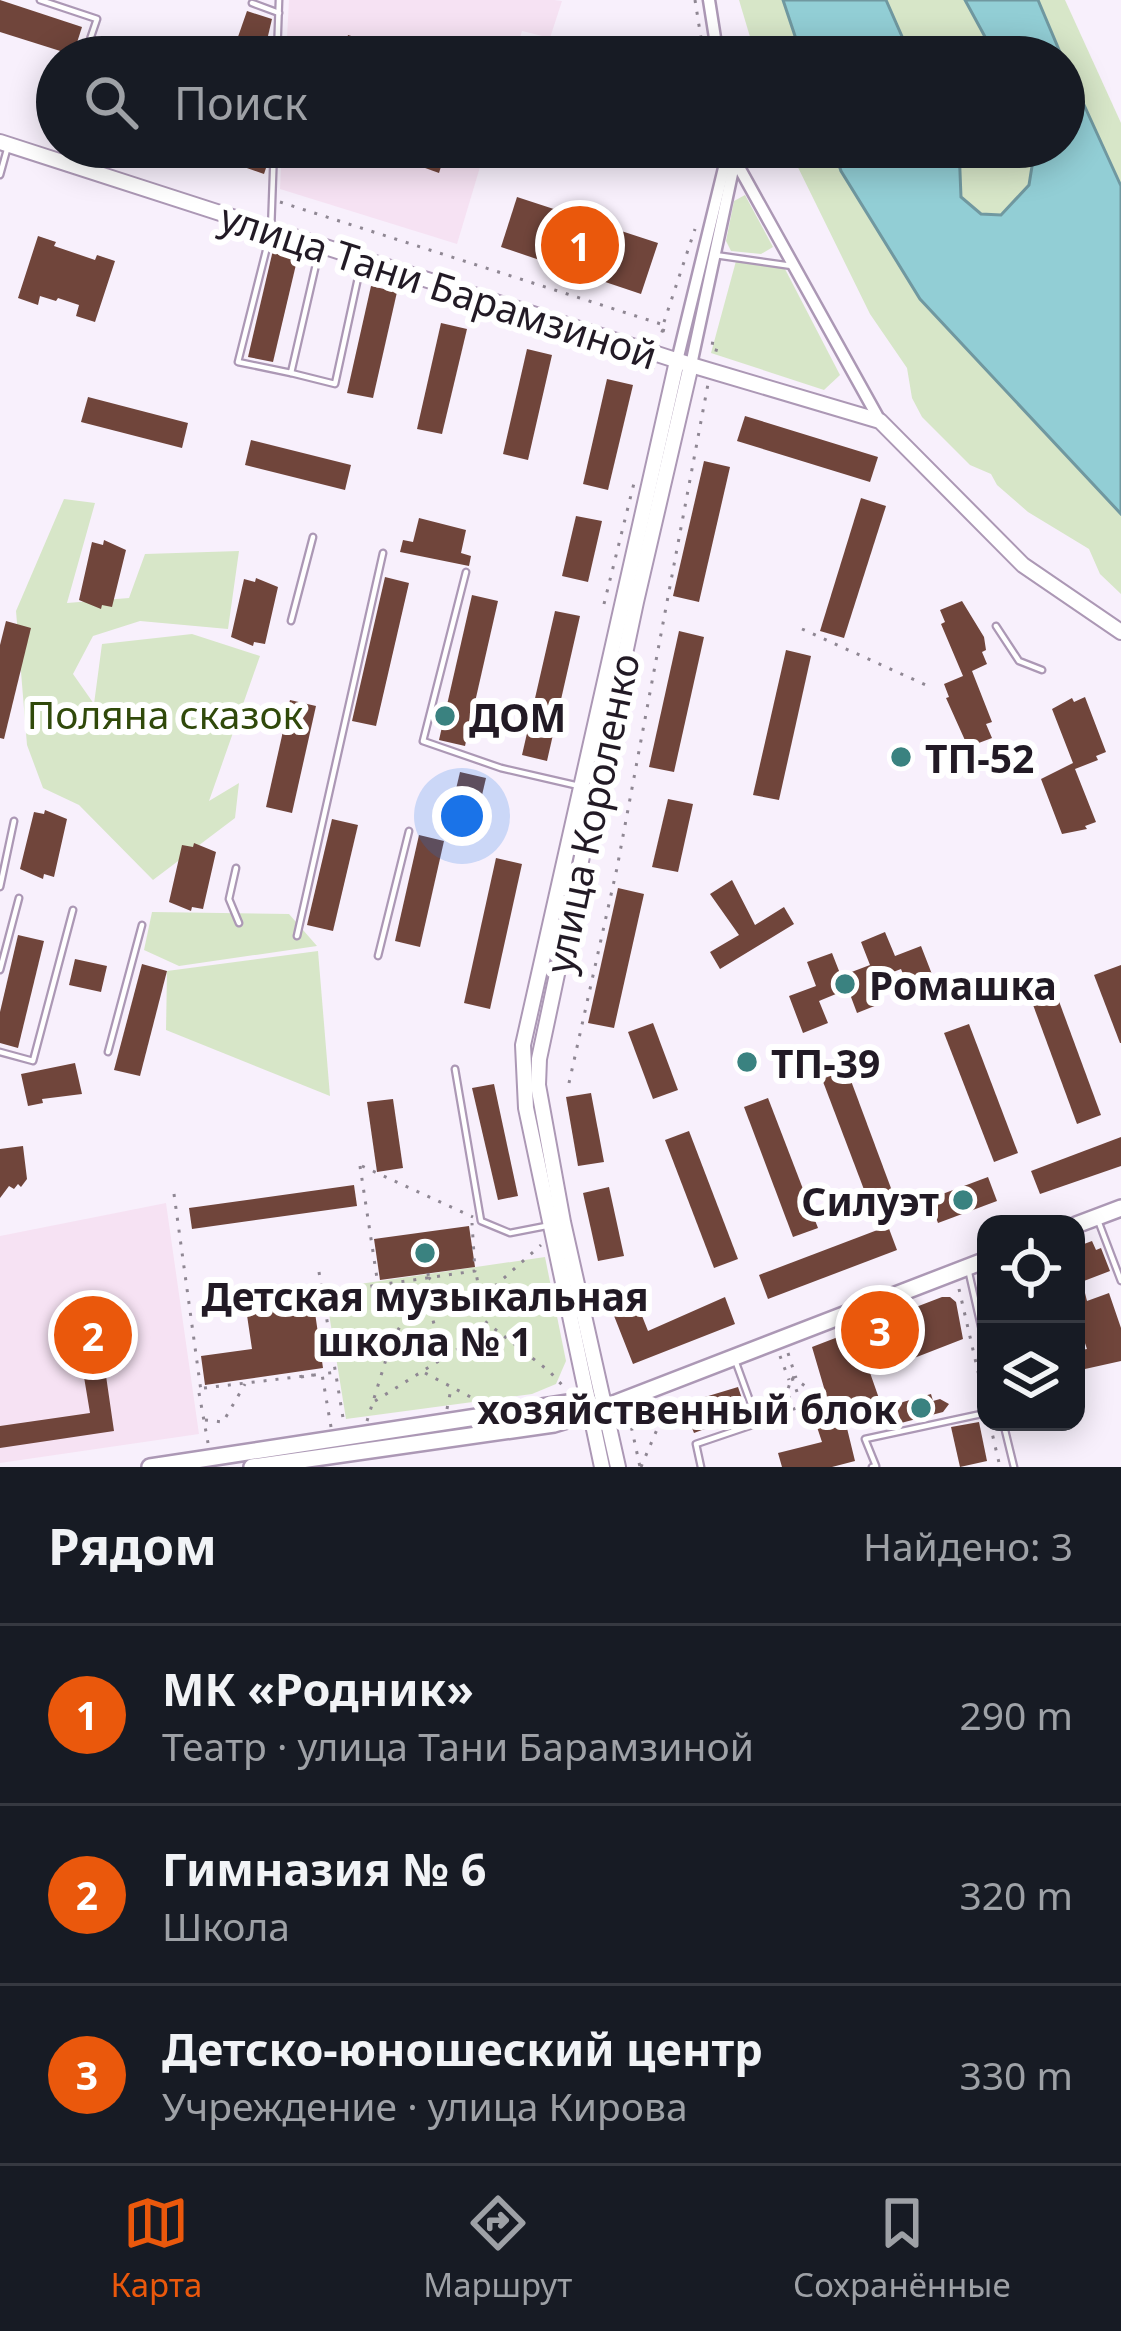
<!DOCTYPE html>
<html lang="ru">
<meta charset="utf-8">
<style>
:root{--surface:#171b24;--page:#242831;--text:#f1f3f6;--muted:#9ea1a6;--line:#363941;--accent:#ea580c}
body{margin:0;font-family:"Noto Sans",sans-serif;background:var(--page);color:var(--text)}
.controls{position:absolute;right:36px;bottom:36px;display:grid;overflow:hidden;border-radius:24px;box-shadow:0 6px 30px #0003}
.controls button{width:108px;height:108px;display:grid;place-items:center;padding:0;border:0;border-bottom:3px solid var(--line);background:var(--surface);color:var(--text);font:60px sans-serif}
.you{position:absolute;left:462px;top:816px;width:42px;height:42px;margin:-30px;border:9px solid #fff;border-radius:50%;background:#1a73e8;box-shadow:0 0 0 18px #1a73e833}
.badge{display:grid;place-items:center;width:78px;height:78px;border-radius:50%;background:var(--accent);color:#fff;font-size:39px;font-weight:700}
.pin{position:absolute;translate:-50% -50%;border:6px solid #fff;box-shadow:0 3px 12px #0006}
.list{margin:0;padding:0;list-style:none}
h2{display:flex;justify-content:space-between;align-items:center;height:156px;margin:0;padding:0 48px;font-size:51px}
h2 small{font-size:39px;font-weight:400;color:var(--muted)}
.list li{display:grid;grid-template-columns:78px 1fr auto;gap:36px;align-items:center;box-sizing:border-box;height:180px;padding:0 48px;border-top:3px solid var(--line)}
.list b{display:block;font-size:45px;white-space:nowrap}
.list p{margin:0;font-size:39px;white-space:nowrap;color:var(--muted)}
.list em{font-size:39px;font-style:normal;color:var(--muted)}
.icon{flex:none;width:66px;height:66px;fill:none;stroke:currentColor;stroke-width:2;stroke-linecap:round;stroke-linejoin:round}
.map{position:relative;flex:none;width:1121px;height:1467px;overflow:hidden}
.search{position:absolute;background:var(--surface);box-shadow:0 6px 30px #0003;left:36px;right:36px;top:36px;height:132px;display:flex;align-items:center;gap:30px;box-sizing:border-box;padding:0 42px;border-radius:66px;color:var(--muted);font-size:45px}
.sheet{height:696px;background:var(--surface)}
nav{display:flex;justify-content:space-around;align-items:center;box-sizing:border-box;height:168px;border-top:3px solid var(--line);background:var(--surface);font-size:33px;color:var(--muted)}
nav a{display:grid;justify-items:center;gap:6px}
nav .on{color:var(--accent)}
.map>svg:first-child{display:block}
.education{fill:#f6e2f3}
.green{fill:#d7e6c8}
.water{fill:#92ced5;stroke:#7098a0;stroke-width:3}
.building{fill:#70453b}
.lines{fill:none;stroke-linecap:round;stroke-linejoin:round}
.service-casing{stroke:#ac98b5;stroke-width:9}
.minor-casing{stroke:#ac98b5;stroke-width:15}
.tertiary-casing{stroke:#ac98b5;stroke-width:18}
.secondary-casing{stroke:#ac98b5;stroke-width:20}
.path{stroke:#8f8793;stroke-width:3;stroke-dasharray:3 9;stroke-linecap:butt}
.service{stroke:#fff;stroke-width:4.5}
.minor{stroke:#fff;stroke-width:10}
.tertiary{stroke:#fff;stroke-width:14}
.secondary{stroke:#fff;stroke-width:15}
.poi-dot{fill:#3a8280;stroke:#fff;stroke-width:4.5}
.labels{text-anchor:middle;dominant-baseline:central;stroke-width:12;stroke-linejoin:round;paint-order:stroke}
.street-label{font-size:39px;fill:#221a25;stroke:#fff}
.park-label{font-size:39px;fill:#30490a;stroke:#fff}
.poi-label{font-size:39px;font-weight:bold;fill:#221a25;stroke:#fff;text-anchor:start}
</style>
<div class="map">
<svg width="1121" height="1467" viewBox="0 0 1121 1467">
<rect width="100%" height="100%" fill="#f8f0fc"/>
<!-- education -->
<g class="education">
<polygon points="289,0 554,0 562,1 550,38 522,31 514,57 286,57"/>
<polygon points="282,147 486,147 457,244 280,189"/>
<polygon points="166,1203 199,1434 0,1463 0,1236"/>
</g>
<!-- green -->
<g class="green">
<polygon points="739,0 783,0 802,57 756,57"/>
<polygon points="886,0 965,0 996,57 911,57"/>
<polygon points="1038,0 1065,0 1121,123 1121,186"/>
<polygon points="788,147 833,147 841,171 920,299 1121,514 1121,594 1100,574 1089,549 1028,512 997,485 991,474 970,465 922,417 912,398 907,368 870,314"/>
<polygon points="959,147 1025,147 1033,159 1029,185 1001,216 981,214 961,197"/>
<polygon points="745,195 773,247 761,254 731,251 726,241 734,201"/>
<polygon points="736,261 785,269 840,375 824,390 711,353"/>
<polygon points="64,499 95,503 67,603 129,598 145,554 239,551 228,629 140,621 93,636 73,674 94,704 102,644 192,634 260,656 209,801 239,783 235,818 153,880 79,805 43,788 27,745 16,611"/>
<polygon points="152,912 289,914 317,946 179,966 144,950"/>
<polygon points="318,951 330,1096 166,1030 167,971"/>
<polygon points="545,1257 566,1361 556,1384 532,1394 346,1419 325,1289"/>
</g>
<!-- water -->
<g class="water">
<polygon points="783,0 886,0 911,57 802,57"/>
<polygon points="965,0 1038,0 1062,57 996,57"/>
<polygon points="1064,61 1121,186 1121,514 920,299 841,171 833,147 959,147 961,197 981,214 1001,215 1029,185 1033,160 1025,147 1064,147"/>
</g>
<!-- building -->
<g class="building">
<polygon points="0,0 82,27 73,55 0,32"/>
<polygon points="247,11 272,19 263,57 232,54"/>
<polygon points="348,35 411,54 411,57 341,57"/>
<polygon points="188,147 262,147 267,149 267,165 264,174"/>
<polygon points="367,147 447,147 439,173"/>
<polygon points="517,197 658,243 641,294 501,247"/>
<polygon points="38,236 56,242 54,246 95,260 97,255 115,261 95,322 76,316 79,305 58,298 56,301 40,296 38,305 18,298"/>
<polygon points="273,250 298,256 273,362 248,357"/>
<polygon points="371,286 397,292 373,398 347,393"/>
<polygon points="441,323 467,329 442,434 417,429"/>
<polygon points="527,349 552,355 528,460 503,454"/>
<polygon points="607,379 633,385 608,490 583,484"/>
<polygon points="88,397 188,423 182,448 81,422"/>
<polygon points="745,416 878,457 870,482 737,441"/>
<polygon points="251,440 351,465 345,490 245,465"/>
<polygon points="704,461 730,467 699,602 673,596"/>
<polygon points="861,498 886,506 844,638 820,631"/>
<polygon points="576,516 602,521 588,582 562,576"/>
<polygon points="419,518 466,530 461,553 471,556 469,566 400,552 403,540 413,542"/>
<polygon points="104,540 126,550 112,607 102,605 101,609 79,600 92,542 103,545"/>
<polygon points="385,577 409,583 376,726 352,721"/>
<polygon points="256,578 278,587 265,644 254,642 253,646 231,637 244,579 255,582"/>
<polygon points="472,595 498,601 465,746 439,740"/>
<polygon points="962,601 984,637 986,650 982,652 987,664 972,671 992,722 986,724 992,738 968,747 946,698 949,697 944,684 963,676 941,624 945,622 940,610"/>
<polygon points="555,611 580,616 547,761 522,755"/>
<polygon points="6,621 31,628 4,739 0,738 0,645"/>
<polygon points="679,631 704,637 674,772 649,767"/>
<polygon points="786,650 811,656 779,800 753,795"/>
<polygon points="1085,697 1106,752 1096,756 1098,760 1075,769 1096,822 1085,826 1087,829 1062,834 1041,779 1073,763 1052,709 1072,698 1074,702"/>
<polygon points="290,700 316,706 292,813 266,807"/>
<polygon points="460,772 486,778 475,825 449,819"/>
<polygon points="668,799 693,804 678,872 652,867"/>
<polygon points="45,810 67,819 54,877 44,874 43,879 20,869 34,812 44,814"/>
<polygon points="332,819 358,825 333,931 307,925"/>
<polygon points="419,835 444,841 420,947 395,941"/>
<polygon points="194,843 216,852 203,909 192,907 191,911 169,902 182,845 193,847"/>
<polygon points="496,858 522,864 490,1009 464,1003"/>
<polygon points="732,880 755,925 784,907 794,924 720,969 710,952 739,935 710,894"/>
<polygon points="618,888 644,894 614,1028 588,1023"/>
<polygon points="885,932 895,956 921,946 935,982 910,992 901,969 872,980 882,1003 857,1013 848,989 819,1001 828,1023 803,1033 789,996 816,986 807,962 832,953 841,976 870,965 861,942"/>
<polygon points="18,935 44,941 18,1048 0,1043 0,1012"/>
<polygon points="75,959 107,966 101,992 69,985"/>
<polygon points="142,964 167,971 140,1076 114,1070"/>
<polygon points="1121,965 1121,1043 1120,1043 1094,975"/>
<polygon points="1053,985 1101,1115 1077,1124 1029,994"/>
<polygon points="653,1023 678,1090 653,1099 628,1032"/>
<polygon points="969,1024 1018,1153 994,1162 944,1033"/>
<polygon points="75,1063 82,1094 42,1099 43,1103 28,1106 21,1074"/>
<polygon points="847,1070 895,1199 871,1208 822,1079"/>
<polygon points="494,1084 518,1196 498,1200 472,1088"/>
<polygon points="591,1093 604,1162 578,1166 566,1097"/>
<polygon points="768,1098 818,1228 793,1237 744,1107"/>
<polygon points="393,1099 403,1168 377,1172 367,1102"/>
<polygon points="689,1131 738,1259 714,1268 665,1140"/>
<polygon points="1121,1137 1121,1166 1040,1194 1031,1171"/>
<polygon points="23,1146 27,1179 21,1187 18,1184 14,1189 9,1186 0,1198 0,1149"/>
<polygon points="988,1177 997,1201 938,1223 929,1199"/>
<polygon points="354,1185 357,1206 192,1229 189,1208"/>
<polygon points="609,1187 624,1256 598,1261 583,1193"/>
<polygon points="469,1226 475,1267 380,1280 374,1239"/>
<polygon points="888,1226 897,1250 768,1299 759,1275"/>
<polygon points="1092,1241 1096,1250 1101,1248 1110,1271 1076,1284 1076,1247"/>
<polygon points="311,1285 323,1368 205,1385 201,1356 252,1349 244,1295"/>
<polygon points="631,1288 648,1331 725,1297 735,1324 633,1364 607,1298"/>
<polygon points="1085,1293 1087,1301 1109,1293 1121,1328 1121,1361 1076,1371 1076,1351 1087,1349 1076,1317 1076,1296"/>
<polygon points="942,1297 950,1297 956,1302 963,1339 891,1367 888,1360 868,1367 882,1407 845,1420 855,1461 832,1467 782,1467 778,1453 822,1442 815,1421 832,1415 812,1347"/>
<polygon points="104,1362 114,1431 0,1448 0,1426 90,1413 82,1365"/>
<polygon points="738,1387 747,1413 694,1433 684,1408 696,1403 695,1400"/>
<polygon points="931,1394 933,1401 940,1399 949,1404 943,1412 901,1423 896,1404"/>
<polygon points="979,1422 987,1461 960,1467 951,1427"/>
</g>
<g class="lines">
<defs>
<g id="service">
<polyline points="40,0 97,19 84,57"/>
<polyline points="252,3 279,13"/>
<polyline points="277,57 279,0"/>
<polyline points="274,147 271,231 238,362 291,373 320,247"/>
<polyline points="0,175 8,146"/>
<polyline points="715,255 792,266"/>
<polyline points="291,373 335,384 361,264"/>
<polyline points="466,572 423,741 501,768 579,786"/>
<polyline points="291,621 313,537"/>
<polyline points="996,626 1019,661 1042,670"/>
<polyline points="236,868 229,899 239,923"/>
<polyline points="0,887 14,821"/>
<polyline points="297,936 383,553"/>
<polyline points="378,956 409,831"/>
<polyline points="0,970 19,898"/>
<polyline points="0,1052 33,1061 73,910"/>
<polyline points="108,1052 142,925"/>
<polyline points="455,1069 481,1221 510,1233 546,1226"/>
<polyline points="1099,1223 1121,1281"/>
<polyline points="969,1273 986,1348"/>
<polyline points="1003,1422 1014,1467"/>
<polyline points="701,1467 696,1444 758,1423 735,1360"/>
<polyline points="872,1467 876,1466 865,1439 986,1413"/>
</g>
<g id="minor">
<polyline points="709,0 718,57"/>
<polyline points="732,147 735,160 880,421"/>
<polyline points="677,361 724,168 735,160"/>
<polyline points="691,365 735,160"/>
</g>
<g id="tertiary">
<polyline points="0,142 691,365 880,421 1023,565 1121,632"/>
<polyline points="602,1467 526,1108 523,1045 677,361"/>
<polyline points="618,1467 563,1222 538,1085 539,1059 636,602 691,365"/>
</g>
<g id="secondary">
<polyline points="1076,1225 1121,1208"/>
<polyline points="150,1467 588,1400"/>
<polyline points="252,1467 554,1424 590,1413 986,1260"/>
</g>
</defs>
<!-- service casing -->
<use href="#service" class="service-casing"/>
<!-- minor casing -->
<use href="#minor" class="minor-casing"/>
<!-- tertiary casing -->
<use href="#tertiary" class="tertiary-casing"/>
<!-- secondary casing -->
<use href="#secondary" class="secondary-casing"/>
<!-- path -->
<g class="path">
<polyline points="695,0 704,57"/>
<polyline points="280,202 664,325 660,339"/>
<polyline points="480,313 659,371"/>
<polyline points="664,322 695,229"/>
<polyline points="662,330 673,333"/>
<polyline points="711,343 718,344 714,358"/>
<polyline points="604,604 635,479"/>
<polyline points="802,629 928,686"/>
<polyline points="569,1083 617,868 708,384"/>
<polyline points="360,1166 378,1285 475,1271 472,1223"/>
<polyline points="362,1166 473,1217"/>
<polyline points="174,1194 201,1391"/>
<polyline points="1047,1224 1063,1218"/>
<polyline points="319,1272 344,1424"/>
<polyline points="428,1273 432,1317 444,1358"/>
<polyline points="959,1289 985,1402"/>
<polyline points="323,1294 378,1285 329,1317"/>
<polyline points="468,1310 541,1245"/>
<polyline points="788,1353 796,1378"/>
<polyline points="780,1356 789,1380"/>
<polyline points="425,1373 480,1402"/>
<polyline points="301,1377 321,1374"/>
<polygon points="792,1377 805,1386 810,1401 794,1409 787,1392"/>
<polyline points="792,1378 801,1403"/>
<polyline points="204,1388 313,1375"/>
<polyline points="199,1393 208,1443"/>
<polyline points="375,1401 469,1342 485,1326 476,1272"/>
<polyline points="447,1409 451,1389"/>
<polyline points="629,1416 640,1467"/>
<polyline points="205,1420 223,1422 245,1384"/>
<polyline points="367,1421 392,1340 429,1278 549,1371 563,1386 561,1389"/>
<polyline points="990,1424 1000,1467"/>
<polyline points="331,1427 322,1374 336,1372"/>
<polyline points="641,1467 670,1399"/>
</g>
<!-- service -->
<use href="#service" class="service"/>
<!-- minor -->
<use href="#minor" class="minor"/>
<!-- tertiary -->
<use href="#tertiary" class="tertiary"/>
<!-- secondary -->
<use href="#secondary" class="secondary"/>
</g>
<!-- markers -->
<g class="poi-dot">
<circle cx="445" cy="716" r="12"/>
<circle cx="901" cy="757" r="12"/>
<circle cx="845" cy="984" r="12"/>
<circle cx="747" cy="1062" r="12"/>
<circle cx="963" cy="1200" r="12"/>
<circle cx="425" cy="1253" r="12"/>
<circle cx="921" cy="1408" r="12"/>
</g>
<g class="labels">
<!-- street labels -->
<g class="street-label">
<text transform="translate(439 285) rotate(18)">улица Тани Барамзиной</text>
<text transform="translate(591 813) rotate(-78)">улица Короленко</text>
</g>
<!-- park labels -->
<g class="park-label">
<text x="165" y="713">Поляна сказок</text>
</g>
<!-- poi labels -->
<g class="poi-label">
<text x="469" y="716">ДОМ</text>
<text x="925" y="757">ТП-52</text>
<text x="869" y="984">Ромашка</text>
<text x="771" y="1062">ТП-39</text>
<text x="939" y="1200" text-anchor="end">Силуэт</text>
<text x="425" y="1295" text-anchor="middle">Детская музыкальная<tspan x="425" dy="45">школа № 1</tspan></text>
<text x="897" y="1408" text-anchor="end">хозяйственный блок</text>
</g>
</g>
</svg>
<div class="controls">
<button><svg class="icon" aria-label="locate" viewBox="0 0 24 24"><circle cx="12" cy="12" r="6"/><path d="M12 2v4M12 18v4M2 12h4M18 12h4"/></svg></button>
<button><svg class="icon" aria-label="layers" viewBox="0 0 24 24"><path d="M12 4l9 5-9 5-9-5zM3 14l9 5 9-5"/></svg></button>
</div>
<div class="you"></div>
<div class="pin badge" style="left:580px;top:245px">1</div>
<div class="pin badge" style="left:93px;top:1335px">2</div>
<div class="pin badge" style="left:880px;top:1330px">3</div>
<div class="search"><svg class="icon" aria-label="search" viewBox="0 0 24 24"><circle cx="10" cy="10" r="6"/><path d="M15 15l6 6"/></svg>Поиск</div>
</div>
<section class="sheet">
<h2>Рядом<small>Найдено: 3</small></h2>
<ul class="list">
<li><span class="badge">1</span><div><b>МК «Родник»</b><p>Театр · улица Тани Барамзиной</p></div><em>290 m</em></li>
<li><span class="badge">2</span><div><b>Гимназия № 6</b><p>Школа</p></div><em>320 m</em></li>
<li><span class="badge">3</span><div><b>Детско-юношеский центр</b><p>Учреждение · улица Кирова</p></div><em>330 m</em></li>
</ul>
</section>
<nav>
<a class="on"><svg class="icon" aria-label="map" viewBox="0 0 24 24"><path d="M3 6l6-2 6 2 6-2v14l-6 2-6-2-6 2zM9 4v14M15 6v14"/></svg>Карта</a>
<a><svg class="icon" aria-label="directions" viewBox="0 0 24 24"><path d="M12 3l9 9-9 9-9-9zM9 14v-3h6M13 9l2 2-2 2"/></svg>Маршрут</a>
<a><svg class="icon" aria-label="saved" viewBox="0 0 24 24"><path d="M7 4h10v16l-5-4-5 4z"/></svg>Сохранённые</a>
</nav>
